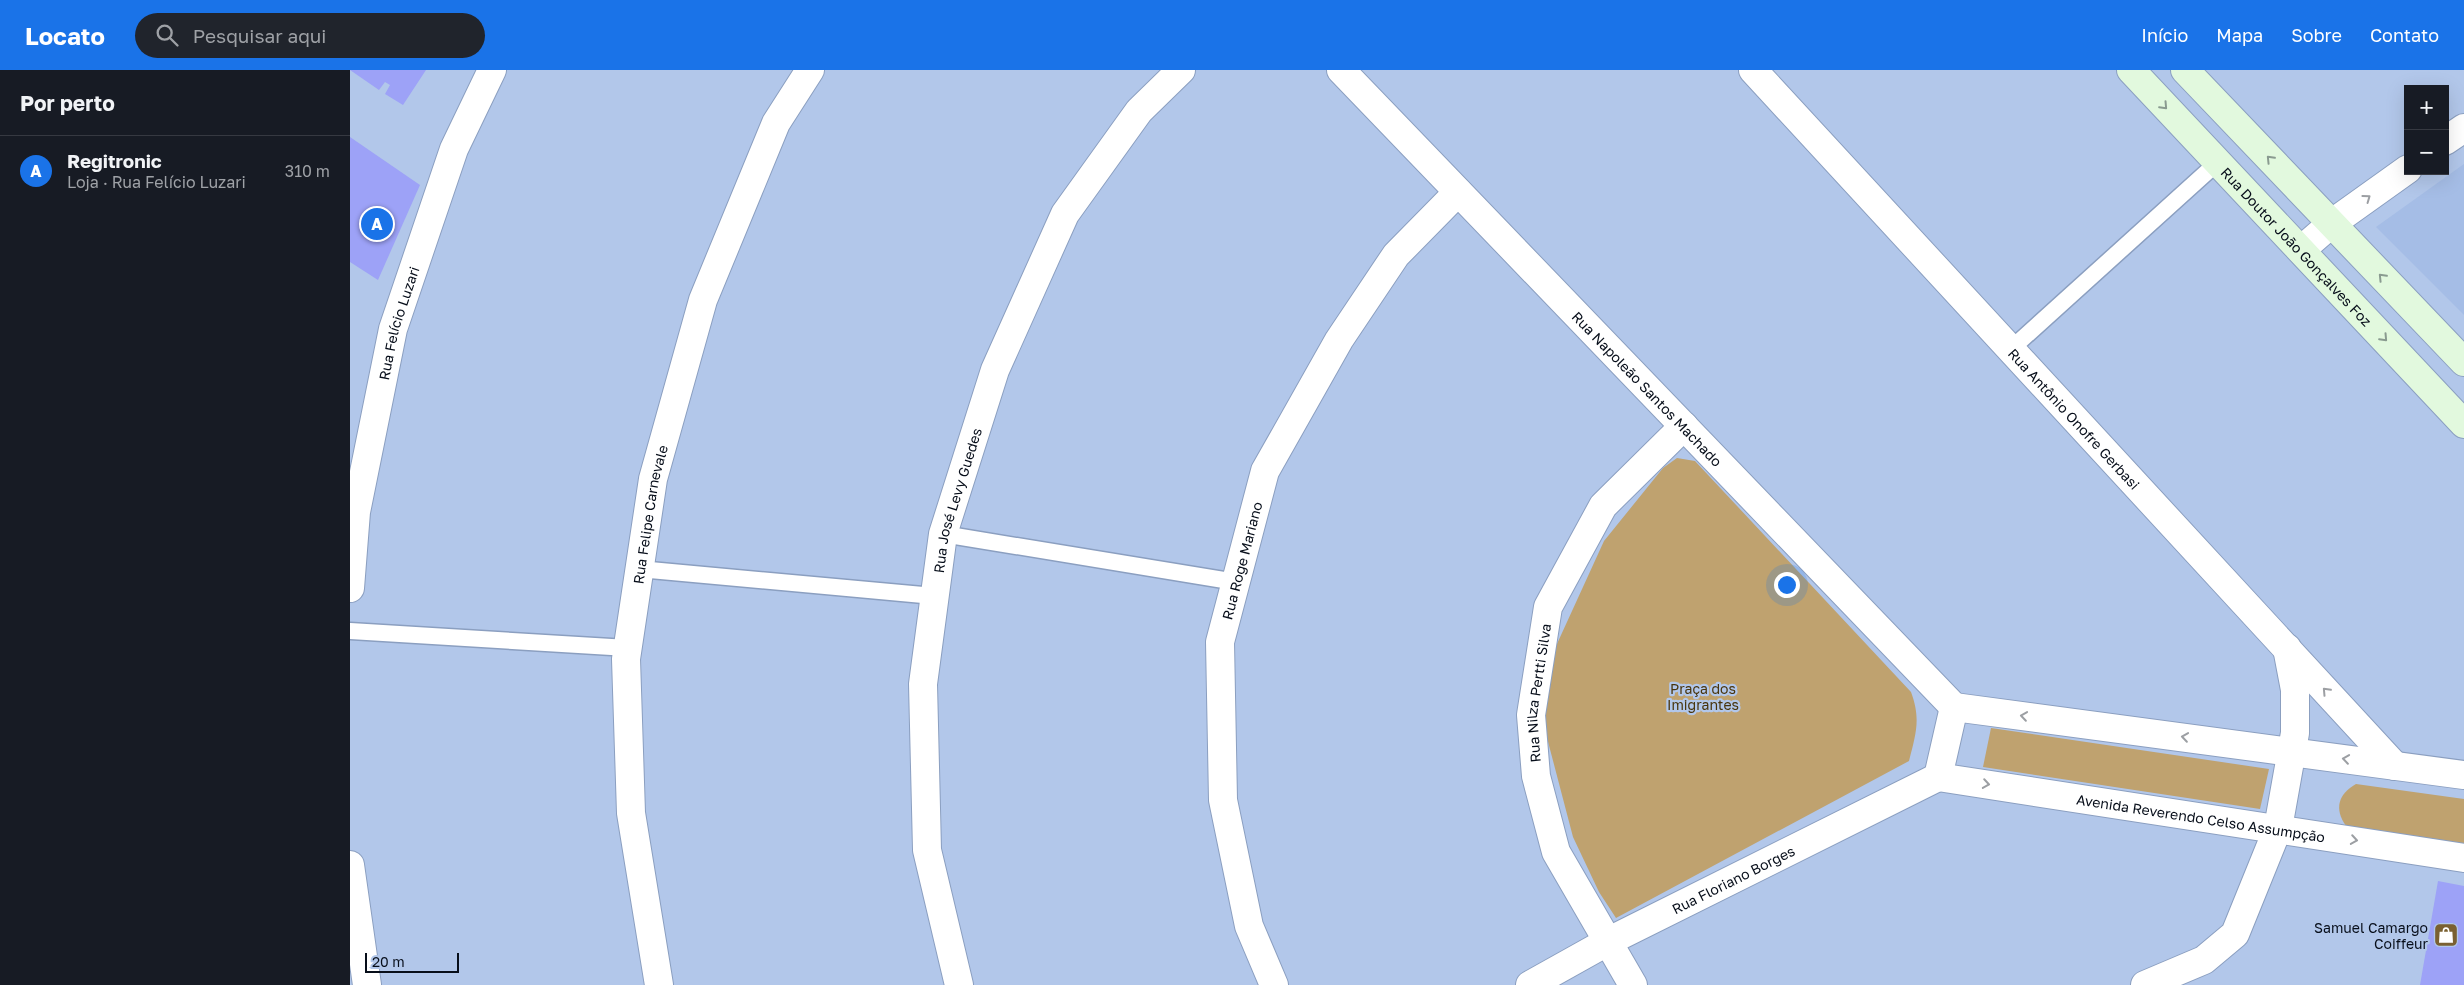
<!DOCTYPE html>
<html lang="pt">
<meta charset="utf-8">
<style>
:root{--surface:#171b24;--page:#20242c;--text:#f1f3f6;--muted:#9ea1a6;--line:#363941;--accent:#1a73e8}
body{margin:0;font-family:"Golos Text",sans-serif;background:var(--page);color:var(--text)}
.controls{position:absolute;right:15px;top:15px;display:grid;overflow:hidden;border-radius:0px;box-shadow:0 5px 20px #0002}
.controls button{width:45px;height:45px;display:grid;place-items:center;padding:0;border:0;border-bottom:1px solid var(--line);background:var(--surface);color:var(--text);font:25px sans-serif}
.scale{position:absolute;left:15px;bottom:12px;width:94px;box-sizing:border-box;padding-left:5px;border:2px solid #070e1a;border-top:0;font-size:14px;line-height:18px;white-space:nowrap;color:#070e1a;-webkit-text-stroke:4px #b2c7ea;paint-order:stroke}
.you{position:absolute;left:1436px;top:514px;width:18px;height:18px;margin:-12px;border:4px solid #fff;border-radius:50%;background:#1a73e8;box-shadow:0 0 0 8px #1a73e833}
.badge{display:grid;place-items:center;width:32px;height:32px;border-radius:50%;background:var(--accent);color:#fff;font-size:16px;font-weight:700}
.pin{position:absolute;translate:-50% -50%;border:2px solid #fff;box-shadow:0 1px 5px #0006}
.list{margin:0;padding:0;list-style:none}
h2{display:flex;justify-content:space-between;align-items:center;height:65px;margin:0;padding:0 20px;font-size:21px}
h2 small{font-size:16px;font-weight:400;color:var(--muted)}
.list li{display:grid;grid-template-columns:32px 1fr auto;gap:15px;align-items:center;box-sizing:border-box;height:70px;padding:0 20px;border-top:1px solid var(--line)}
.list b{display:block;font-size:19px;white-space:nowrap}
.list p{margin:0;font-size:16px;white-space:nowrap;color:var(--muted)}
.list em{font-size:16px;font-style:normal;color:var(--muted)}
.icon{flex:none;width:28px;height:28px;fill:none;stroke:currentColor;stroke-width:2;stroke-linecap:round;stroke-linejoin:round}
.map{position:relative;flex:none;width:2114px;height:915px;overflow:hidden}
header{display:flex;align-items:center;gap:30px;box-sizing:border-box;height:70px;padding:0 25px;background:var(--accent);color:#fff}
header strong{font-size:24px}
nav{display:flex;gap:28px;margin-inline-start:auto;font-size:18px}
.search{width:350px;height:45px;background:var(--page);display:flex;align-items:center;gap:12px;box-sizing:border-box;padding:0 18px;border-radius:28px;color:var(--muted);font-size:19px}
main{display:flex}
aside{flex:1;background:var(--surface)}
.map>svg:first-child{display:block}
.built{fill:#a5bde6}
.green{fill:#bfa26f}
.building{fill:#9da2f7}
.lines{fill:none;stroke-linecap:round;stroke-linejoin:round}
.lane-casing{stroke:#8b9fc0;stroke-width:19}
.street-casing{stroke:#8b9fc0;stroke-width:30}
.secondary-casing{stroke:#8b9fc0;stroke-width:30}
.lane{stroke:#fff;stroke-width:16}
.street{stroke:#fff;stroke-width:28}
.secondary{stroke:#e2f9de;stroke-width:28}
.oneway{stroke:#8a9b90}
.oneway2{stroke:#9c9fa3}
.labels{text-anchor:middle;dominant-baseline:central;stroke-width:4.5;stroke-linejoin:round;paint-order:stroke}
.street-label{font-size:14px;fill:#070e1a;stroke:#b2c7ea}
.park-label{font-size:14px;fill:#48340c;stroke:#b2c7ea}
.poi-label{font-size:14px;fill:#070e1a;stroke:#b2c7ea;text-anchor:end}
</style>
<header>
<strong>Locato</strong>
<div class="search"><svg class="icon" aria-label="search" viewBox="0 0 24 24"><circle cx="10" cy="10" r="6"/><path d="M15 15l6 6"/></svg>Pesquisar aqui</div>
<nav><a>Início</a><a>Mapa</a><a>Sobre</a><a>Contato</a></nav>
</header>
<main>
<aside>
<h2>Por perto<small></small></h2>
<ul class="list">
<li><span class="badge">A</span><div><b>Regitronic</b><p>Loja · Rua Felício Luzari</p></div><em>310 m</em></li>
</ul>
</aside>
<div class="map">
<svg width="2114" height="915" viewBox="0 0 2114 915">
<rect width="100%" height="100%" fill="#b2c7ea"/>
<!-- built -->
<polygon class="built" points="2114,94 2114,245 2026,157"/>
<!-- green -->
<g class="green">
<path d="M 1327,388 L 1345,391 L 1561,622 C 1571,649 1566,663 1559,691 L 1266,848 L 1249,822 L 1223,767 L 1185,622 L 1254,471 L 1313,398 Z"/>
<polygon points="1641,658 1919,699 1910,739 1633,697"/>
<path d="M 2006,714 L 2114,729 L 2114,774 L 1996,756 C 1984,739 1988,724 2006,714 Z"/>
</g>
<!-- building -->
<g class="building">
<polygon points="0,0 76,0 53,35 35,24 40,15 35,12 29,20"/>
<polygon points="0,67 70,115 28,210 0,192"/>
<polygon points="2088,811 2114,816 2114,915 2070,915"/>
</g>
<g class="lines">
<defs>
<g id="lane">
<polyline points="1660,280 1868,92"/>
<polyline points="593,464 886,512"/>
<polyline points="289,499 584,526"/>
<polyline points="0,561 278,578"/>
</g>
<g id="street">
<path id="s1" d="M 991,0 L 1604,637"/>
<path id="s2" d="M 1403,0 L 2045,696"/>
<polyline points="2095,71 2114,58"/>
<polyline points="1951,180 1981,154 2058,99"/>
<path id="s3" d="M 0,518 L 6,442 L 43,259 L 104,79 L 142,0"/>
<polyline points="1604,637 2114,705"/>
<path id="s4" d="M 1588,707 L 2114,788"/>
<polyline points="1588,707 1604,637"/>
<polyline points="0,795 17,915"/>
<path id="s5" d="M 309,915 L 281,743 L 276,589 L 303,409 L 353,230 L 426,53 L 460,0"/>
<path id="s6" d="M 609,915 L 577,780 L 573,614 L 593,464 L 645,300 L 715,144 L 789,41 L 831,0"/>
<path id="s7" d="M 924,915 L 899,856 L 873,730 L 870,572 L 915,401 L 989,270 L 1046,185 L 1108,122"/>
<path id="s8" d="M 1180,915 L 1257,872 L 1588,707"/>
<path id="s9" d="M 1283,915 L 1206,782 L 1186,706 L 1181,645 L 1198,537 L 1253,436 L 1334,356"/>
<polyline points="1795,915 1854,890 1885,864 1928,758 1945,663 1945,620 1937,578"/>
</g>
<g id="secondary">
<path id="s10" d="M 1781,0 L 2114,354"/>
<polyline points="1835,0 2114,292"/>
</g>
</defs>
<!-- lane casing -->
<use href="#lane" class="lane-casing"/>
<!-- street casing -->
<use href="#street" class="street-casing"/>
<!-- secondary casing -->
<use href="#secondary" class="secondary-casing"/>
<!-- lane -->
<use href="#lane" class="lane"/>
<!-- street -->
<use href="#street" class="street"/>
<!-- secondary -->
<use href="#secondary" class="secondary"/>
</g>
<!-- one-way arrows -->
<defs><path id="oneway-chevron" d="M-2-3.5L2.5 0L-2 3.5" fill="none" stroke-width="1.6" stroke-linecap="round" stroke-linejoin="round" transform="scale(1.25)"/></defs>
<g class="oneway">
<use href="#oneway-chevron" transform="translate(1814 36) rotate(47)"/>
<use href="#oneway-chevron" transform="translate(1920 89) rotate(-134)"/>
<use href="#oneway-chevron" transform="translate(2032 207) rotate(-134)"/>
<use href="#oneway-chevron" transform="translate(2034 268) rotate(47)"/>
</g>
<g class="oneway2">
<use href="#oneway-chevron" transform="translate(2017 128) rotate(-36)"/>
<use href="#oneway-chevron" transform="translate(1976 621) rotate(-133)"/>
<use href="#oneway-chevron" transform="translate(1674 646) rotate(-172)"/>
<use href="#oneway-chevron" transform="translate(1835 667) rotate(-172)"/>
<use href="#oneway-chevron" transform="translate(1996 689) rotate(-172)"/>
<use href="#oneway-chevron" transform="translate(1636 714) rotate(9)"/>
<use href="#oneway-chevron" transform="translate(2004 770) rotate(9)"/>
</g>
<!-- icons -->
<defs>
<symbol id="shop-square" viewBox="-11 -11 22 22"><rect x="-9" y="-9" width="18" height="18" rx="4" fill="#7a6031" stroke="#b2c7ea"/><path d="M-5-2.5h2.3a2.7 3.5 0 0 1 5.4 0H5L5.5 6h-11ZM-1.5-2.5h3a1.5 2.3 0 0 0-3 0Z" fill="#fff"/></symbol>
</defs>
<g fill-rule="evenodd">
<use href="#shop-square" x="2082" y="851" width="28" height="28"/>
</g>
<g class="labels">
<!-- street labels -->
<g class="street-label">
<text stroke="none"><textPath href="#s10" startOffset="242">Rua Doutor João Gonçalves Foz</textPath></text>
<text stroke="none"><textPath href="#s3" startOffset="270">Rua Felício Luzari</textPath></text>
<text stroke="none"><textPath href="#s1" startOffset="442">Rua Napoleão Santos Machado</textPath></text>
<text stroke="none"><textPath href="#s2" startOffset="474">Rua Antônio Onofre Gerbasi</textPath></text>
<text stroke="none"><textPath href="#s6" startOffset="492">Rua José Levy Guedes</textPath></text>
<text stroke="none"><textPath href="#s5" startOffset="475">Rua Felipe Carnevale</textPath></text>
<text stroke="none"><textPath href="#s7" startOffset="435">Rua Roge Mariano</textPath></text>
<text stroke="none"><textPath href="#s9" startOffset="316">Rua Nilza Pertti Silva</textPath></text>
<text stroke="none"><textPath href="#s4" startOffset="266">Avenida Reverendo Celso Assumpção</textPath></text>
<text stroke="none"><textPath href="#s8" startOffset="229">Rua Floriano Borges</textPath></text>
</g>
<!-- park labels -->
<g class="park-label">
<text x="1353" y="618">Praça dos<tspan x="1353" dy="16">Imigrantes</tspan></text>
</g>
<!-- poi labels -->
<g class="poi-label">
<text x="2078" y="857">Samuel Camargo<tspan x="2078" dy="16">Coiffeur</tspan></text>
</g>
</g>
</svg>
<div class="controls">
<button>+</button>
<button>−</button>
</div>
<div class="scale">20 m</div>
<div class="you"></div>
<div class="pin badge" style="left:27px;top:154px">A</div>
</div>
</main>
